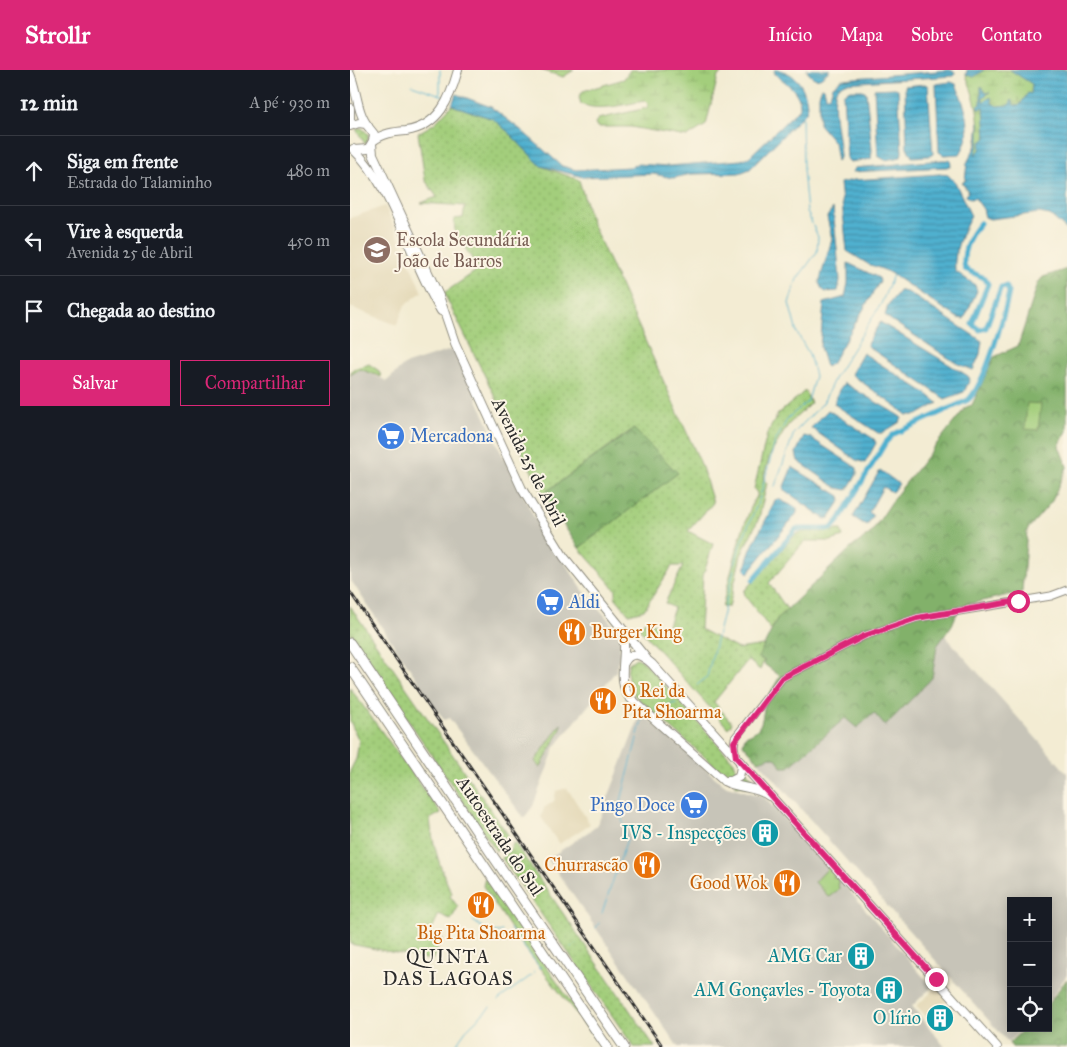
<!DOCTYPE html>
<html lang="pt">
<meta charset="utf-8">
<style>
:root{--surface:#171b24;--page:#20242c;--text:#f1f3f6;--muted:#9ea1a6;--line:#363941;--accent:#db2777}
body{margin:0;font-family:"IM FELL Great Primer",serif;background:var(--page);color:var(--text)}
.controls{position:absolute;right:15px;bottom:15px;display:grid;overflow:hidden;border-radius:0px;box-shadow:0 2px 12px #0003}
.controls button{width:45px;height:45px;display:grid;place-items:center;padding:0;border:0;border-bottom:1px solid var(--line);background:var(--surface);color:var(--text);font:25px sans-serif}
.stop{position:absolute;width:15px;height:15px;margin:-11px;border:4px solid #db2777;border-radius:50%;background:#fff}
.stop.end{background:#db2777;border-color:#fff;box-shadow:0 1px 5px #0008}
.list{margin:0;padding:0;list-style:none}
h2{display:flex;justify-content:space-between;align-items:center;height:65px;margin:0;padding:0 20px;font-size:21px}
h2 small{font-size:16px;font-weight:400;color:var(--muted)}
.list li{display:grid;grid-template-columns:32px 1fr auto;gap:15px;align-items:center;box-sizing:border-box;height:70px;padding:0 20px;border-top:1px solid var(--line)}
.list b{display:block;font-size:19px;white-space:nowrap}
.list p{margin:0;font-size:16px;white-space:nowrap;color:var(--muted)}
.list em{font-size:16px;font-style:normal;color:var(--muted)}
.actions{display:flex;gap:10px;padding:15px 20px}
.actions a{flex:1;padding:11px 0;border:1px solid var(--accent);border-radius:0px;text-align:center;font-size:18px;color:var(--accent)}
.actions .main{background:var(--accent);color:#fff}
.icon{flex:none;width:28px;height:28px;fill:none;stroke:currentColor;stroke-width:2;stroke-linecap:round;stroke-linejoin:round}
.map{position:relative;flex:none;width:717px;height:977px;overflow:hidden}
header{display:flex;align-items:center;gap:30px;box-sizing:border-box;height:70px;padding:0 25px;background:var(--accent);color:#fff}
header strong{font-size:24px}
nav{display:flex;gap:28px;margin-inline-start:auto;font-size:18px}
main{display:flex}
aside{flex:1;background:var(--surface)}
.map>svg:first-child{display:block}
.built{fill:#e5daba}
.industrial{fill:#c7c4b8}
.grass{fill:url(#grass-dots);stroke:#677c53}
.forest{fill:url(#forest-crowns);stroke:#566e4b}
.wetland{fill:url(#wetland-marsh);stroke:#677c53}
.park{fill:url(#park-tufts);stroke:#677c53}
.pitch{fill:#a3ce7b;stroke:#677c53}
.water{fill:url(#water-rules);stroke:#3e6e7d}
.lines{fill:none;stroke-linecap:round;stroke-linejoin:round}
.stream{stroke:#50b0cf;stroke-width:1}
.canal{stroke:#50b0cf;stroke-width:5}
.secondary-casing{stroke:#8f8c7f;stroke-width:9}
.primary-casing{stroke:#8f8c7f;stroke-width:10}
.motorway-casing{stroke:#8f8c7f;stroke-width:11}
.secondary{stroke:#fff;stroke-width:7}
.primary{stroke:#fff;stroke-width:8}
.motorway{stroke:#fff;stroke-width:9}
.rail-casing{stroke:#2b2b2b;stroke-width:3}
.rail{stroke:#fcf5e5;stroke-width:1;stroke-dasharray:4;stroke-linecap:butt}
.route{stroke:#db2777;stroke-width:6}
.labels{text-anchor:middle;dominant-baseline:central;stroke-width:4;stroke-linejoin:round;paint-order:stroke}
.education-label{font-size:18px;fill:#785e54;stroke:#fcf5e5;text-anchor:start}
.shop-label{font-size:18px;fill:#366cbe;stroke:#fcf5e5;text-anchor:start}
.street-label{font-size:18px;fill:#2b2b2b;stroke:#fcf5e5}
.food-label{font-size:18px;fill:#c56008;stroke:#fcf5e5;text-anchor:start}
.culture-label{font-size:18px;fill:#0d838f;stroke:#fcf5e5;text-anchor:end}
.neighbourhood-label{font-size:19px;letter-spacing:1px;fill:#2b2b2b;stroke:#fcf5e5}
</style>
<header>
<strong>Strollr</strong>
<nav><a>Início</a><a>Mapa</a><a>Sobre</a><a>Contato</a></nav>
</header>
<main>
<aside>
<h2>12 min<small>A pé · 930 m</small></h2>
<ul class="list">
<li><svg class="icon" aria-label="ahead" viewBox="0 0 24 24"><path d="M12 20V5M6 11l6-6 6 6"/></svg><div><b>Siga em frente</b><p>Estrada do Talaminho</p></div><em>480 m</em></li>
<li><svg class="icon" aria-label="left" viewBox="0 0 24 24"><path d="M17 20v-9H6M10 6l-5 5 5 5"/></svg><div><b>Vire à esquerda</b><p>Avenida 25 de Abril</p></div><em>450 m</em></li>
<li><svg class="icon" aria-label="arrive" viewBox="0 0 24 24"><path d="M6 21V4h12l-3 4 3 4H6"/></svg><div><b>Chegada ao destino</b></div></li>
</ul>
<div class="actions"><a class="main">Salvar</a><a>Compartilhar</a></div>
</aside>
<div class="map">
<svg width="717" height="977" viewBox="0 0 717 977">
<defs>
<pattern id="grass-dots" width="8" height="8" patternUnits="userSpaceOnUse" patternTransform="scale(1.25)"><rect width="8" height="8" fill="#a3ce7b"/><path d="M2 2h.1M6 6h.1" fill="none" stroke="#8cb16a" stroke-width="1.8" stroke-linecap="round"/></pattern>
<pattern id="forest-crowns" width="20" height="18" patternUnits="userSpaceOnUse" patternTransform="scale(1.25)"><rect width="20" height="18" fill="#82b16b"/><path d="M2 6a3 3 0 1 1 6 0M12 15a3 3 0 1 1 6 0" fill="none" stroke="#6b9058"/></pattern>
<pattern id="wetland-marsh" width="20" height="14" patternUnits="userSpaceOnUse" patternTransform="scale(1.25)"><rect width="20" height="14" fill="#a3ce7b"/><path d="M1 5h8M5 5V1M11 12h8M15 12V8" fill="none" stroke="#8cb16a"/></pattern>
<pattern id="park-tufts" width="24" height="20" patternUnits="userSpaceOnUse" patternTransform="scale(1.25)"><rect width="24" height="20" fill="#a3ce7b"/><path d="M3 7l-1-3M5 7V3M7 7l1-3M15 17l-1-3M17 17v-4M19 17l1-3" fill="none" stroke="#8cb16a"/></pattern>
<pattern id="water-rules" width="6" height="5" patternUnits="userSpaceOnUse" patternTransform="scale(1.25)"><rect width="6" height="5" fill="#50b0cf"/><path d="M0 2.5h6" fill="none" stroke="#438fa8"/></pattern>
</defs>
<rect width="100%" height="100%" fill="#fcf5e5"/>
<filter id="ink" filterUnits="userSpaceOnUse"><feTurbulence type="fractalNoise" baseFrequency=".02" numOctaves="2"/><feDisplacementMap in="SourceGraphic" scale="10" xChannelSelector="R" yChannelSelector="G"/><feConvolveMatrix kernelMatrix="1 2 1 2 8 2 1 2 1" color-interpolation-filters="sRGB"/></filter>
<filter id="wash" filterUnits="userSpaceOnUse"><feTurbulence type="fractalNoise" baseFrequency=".0096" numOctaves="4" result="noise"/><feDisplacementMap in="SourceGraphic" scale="20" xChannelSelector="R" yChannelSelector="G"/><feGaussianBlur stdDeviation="1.12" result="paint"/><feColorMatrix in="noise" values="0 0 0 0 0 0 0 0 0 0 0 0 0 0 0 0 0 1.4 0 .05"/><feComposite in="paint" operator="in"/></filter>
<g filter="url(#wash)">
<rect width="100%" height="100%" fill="#f3ecd3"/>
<!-- built -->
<g class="built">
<polygon points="35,136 72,222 55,235 47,255 0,237 0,148"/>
<polygon points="217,718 240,754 209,774 191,747 194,738 204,731 206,721"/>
<polygon points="587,917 598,929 577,948 566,936"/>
</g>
<!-- industrial -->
<g class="industrial">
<polygon points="104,279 152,384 184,447 233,520 269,562 270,570 270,585 266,601 205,677 183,736 174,748 99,648 94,650 0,509 0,305 10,299 37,311 54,295"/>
<polygon points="590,560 717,703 717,905 698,932 698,831 661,831 661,958 672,958 658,972 393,674"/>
<polygon points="291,643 374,715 414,727 503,825 582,917 562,936 595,977 328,977 198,789 247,756"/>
</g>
<!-- grass -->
<g class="grass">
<polygon points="102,35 143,49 157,61 191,96 229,110 241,151 351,394 363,433 338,461 363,474 353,506 350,559 388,579 414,575 408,588 414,590 410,600 398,590 364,632 382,653 378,658 289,558 295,551 317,558 324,538 315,533 333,496 322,496 294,540 279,544 265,527 266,520 229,478 327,403 283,359 193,424 94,223 129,199 105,163 104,149 113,148 115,136 71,133 87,127 75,110 68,63 85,53"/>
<polygon points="12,58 18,64 18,69 15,74 6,59"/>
<polygon points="19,294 29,301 31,307 10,299 0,305 3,299"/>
<polygon points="455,321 461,333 438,355 420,385 413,409 417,413 409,448 391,485 379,537 372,537 390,467 404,429 407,427 407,423 404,419 417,364 428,344"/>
<polygon points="491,460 493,467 481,471 455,471 419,513 437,539 427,549 421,560 395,526 394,521 445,465 451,462"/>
<polygon points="0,536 158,765 146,781 0,563"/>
<path d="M 286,588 L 292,590 L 384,692 L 386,698 L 384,703 L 374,704 L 285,626 C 279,615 275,605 279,593 Z"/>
<path d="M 0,618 L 91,743 L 80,749 C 82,772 91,803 102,823 L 100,826 L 108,837 L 101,850 L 89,844 L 80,863 L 92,869 L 82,890 L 0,874 L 0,701 L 6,689 L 9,671 L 0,651 Z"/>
<polygon points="211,654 211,659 191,697 189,697 185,691"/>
<polygon points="394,699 412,719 385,715"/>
<polygon points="164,772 305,977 284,977 152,788 160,781"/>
<polygon points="135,808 252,977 168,869 133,816"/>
</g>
<!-- forest -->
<g class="forest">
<path d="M 717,199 L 717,361 L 709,376 L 717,397 L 702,431 L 677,460 L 672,522 L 610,536 L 602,555 L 587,576 L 582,608 L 535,656 L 524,643 L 507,658 L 495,648 L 439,697 L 431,697 L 427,689 L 421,687 L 408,691 L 393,674 L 395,666 C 414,660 411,650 415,635 C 418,625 425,615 430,606 L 414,594 L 414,590 L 408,588 L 427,549 L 502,477 L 521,463 L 547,424 L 616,337 L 622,335 L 644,287 L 668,276 L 688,213 L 693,207 Z"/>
<polygon points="284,359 328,403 229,478 193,424"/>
<polygon points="717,909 717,977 662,977 659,973 675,958 698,958 698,934"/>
</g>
<!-- wetland -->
<g class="wetland">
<polygon points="191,0 224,0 213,7"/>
<path d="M 280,0 L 375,0 L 368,6 L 356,55 L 337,67 L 281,57 L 247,57 L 245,53 L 248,49 L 297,38 L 298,34 L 295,31 C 275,34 250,42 231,34 L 229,27 L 233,21 L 274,9 Z"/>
<path d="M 634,0 L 717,0 L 618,121 L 612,113 L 615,111 C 617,94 622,89 626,74 C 633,50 624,27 616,5 Z"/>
</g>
<!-- park -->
<polygon class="park" points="479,797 487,806 489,819 479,827 465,812"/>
<!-- pitch -->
<polygon class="pitch" points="677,333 691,334 688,360 675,359"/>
<!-- water -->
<g class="water">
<path d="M 424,0 C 446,0 458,20 457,41 L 400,99 L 389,103 L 341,104 L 323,108 L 303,104 L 233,107 L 191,96 L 157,61 L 143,49 L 102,35 L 106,24 L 141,37 L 171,60 L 212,96 L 226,100 L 280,97 L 288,94 L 319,96 L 391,90 L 399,87 L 450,38 C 451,22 436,13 425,4 Z"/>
<path d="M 456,0 L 480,0 C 471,7 467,15 456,0 Z"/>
<path d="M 600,0 L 606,3 L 603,6 L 495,13 C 491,15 487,16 486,20 C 481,35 489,68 490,85 L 487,92 L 484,72 L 469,54 L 469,25 L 472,17 L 474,18 L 476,26 L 480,26 L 483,16 L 492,9 Z"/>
<polygon points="617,0 634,0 624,7 616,5"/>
<polygon points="660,0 717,0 717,160 700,145 689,143 640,149 635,147 633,139 625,128 620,129 616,126 618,121 612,113 615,111 617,93 627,73 629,51 629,72 625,85 630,80 631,72 636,68 634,37 629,39 627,37 631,34 631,16 636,23 640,22 633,27 633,32 641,27 642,33 647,36 659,35 662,30 664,35 669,36 678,23 681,24 682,14"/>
<path d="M 601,12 L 606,14 C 616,39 625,60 610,84 L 594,85 L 589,82 L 586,14 Z"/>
<polygon points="575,14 578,16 583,84 580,86 562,87 557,77 555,16"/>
<polygon points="545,18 548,19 552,82 551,87 535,90 528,86 524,19"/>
<polygon points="500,20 513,20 516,22 522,80 521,89 500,92 497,89 493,24"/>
<polygon points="591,90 600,90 601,95 597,97 502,102 505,98"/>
<path d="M 590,104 L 598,105 L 605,112 L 621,146 C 612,163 603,181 605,201 L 625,215 L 627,221 L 614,249 L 608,248 L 537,201 L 518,194 L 497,181 L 490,113 L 504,110 Z"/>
<polygon points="483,138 490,210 488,221 476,222 472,219 469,213 482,169 477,147"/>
<polygon points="498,193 529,208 530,211 482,293 476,297 470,277 474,233 495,227 498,213"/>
<polygon points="550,220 559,223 632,271 630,284 623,300 606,293 535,246 538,235"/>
<polygon points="530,252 618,306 620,309 614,322 595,329 520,278 517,274"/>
<polygon points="513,283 577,324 588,333 567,345 557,345 501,304"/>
<polygon points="494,313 548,345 552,348 550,352 532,363 528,363 484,334 489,320"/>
<polygon points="478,340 524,369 526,373 515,393 506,390 461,358"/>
<polygon points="454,366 461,368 507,398 507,404 497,420 487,418 448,391 446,383"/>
<polygon points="442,397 490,426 491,430 479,448 475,449 433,419"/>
<polygon points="530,400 549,414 542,422 533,417 519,442 523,446 517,456 503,447"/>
<path d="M 428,429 L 447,438 L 447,443 L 398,503 L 395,500 C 399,474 416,454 425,430 Z"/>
</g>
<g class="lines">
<!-- stream -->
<g class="stream">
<polyline points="90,0 90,24"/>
<polyline points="62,15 94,26"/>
<polyline points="425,416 444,363 473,333 485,307 531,234 543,205"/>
<polyline points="347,615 357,607 390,475 409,430 425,372 438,348 458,331 465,306 459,284 447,263 439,233 447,209 467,182 468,167 457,142 453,99 452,45"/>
<polyline points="304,639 326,633"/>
<polyline points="252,843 277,769 270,741 271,731 292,649"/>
<path d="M 123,851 C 132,857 140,865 152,861"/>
<polyline points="246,858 249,853"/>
<polyline points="160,859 190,898 192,897"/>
<polyline points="221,878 226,874"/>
<polyline points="184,903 184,902"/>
<polyline points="148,930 182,905"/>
<polyline points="104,977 116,960 140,937"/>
</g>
<!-- canal -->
<path class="canal" d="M 403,510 L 446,459 L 481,459 L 489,450 L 536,372 L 544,364 L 618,330 C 635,315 654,246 659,222 L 656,216 L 651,217 L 636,258 L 630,260 L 622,254 L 638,214 L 634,208 L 615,199 C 611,183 619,165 630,153"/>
</g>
</g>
<g filter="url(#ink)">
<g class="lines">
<defs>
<polyline id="secondary" points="386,687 384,676 385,668 432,608 514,566 567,548 701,526 717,520"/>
<g id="primary">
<path d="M 0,4 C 7,20 7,43 18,56"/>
<polyline points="0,38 0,53"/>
<polyline points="0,56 9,53 16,54 24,64 23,71 18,79 4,80"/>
<path d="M 23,71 C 33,63 44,62 56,61 C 89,56 100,29 108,0"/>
<polyline points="22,74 23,84 89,226 105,273 172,419 214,487 296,588"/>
<path d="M 3,79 C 44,117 61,193 91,241"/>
<path d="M 271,559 C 280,581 265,607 279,627 L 374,711 C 389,719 406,716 419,726"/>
<path d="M 274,593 C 281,579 292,585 302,594 L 647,977"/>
<polyline points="374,711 381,711 389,707 391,697 390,692"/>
</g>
<g id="motorway">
<polyline points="0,573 143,786 274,977"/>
<polyline points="0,597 257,977"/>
</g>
</defs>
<!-- secondary casing -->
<use href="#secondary" class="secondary-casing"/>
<!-- primary casing -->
<use href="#primary" class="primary-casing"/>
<!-- motorway casing -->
<use href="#motorway" class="motorway-casing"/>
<!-- secondary -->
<use href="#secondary" class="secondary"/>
<!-- primary -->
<use href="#primary" class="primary"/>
<!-- motorway -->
<use href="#motorway" class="motorway"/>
<defs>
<polyline id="rail" points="0,522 313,977"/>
</defs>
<!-- rail casing -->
<use href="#rail" class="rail-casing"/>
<!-- rail -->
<use href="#rail" class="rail"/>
</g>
</g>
<g class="lines" filter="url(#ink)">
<!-- route -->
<polyline class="route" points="586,909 386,687 384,672 432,608 514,566 567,548 668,531"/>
</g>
<!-- icons -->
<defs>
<symbol id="school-disc" viewBox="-11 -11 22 22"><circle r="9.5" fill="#8d6e63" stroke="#fcf5e5"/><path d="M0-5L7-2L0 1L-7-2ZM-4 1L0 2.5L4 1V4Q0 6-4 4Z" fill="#fff"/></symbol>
<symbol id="supermarket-disc" viewBox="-11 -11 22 22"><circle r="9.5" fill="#3f7fe0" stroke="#fcf5e5"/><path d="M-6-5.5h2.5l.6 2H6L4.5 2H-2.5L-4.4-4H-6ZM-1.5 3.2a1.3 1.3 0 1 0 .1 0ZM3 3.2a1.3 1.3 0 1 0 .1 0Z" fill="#fff"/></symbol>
<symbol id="restaurant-disc" viewBox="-11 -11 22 22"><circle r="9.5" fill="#e8710a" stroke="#fcf5e5"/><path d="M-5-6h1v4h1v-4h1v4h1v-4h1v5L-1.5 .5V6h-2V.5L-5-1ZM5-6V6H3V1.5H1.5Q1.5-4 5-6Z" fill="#fff"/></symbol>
<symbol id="building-disc" viewBox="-11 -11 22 22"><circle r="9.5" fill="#0f9aa8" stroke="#fcf5e5"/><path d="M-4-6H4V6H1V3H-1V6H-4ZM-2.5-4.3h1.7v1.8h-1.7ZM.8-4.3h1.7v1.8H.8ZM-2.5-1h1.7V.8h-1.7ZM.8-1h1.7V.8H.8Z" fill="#fff"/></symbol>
</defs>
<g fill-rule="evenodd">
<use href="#school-disc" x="11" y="164" width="32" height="32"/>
<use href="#supermarket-disc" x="25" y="350" width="32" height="32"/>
<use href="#supermarket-disc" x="184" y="516" width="32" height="32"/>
<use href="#restaurant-disc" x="206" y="546" width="32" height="32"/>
<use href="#restaurant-disc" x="237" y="615" width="32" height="32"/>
<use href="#supermarket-disc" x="328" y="719" width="32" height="32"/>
<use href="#building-disc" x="399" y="747" width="32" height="32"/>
<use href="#restaurant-disc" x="281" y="779" width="32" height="32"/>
<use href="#restaurant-disc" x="421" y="797" width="32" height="32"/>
<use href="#restaurant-disc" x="115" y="819" width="32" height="32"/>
<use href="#building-disc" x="495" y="870" width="32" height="32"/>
<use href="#building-disc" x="523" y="904" width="32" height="32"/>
<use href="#building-disc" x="574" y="932" width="32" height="32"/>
</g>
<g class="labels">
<!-- education labels -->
<g class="education-label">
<text x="46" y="170">Escola Secundária<tspan x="46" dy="21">João de Barros</tspan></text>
</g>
<!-- shop labels -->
<g class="shop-label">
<text x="60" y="366">Mercadona</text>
<text x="219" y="532">Aldi</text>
<text x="325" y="735" text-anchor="end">Pingo Doce</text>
</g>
<!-- street labels -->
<g class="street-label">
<text transform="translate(179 392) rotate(63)">Avenida 25 de Abril</text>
<text transform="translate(150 766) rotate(56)">Autoestrada do Sul</text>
</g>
<!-- food labels -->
<g class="food-label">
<text x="241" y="562">Burger King</text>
<text x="272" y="621">O Rei da<tspan x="272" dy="21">Pita Shoarma</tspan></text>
<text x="278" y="795" text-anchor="end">Churrascão</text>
<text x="418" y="813" text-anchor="end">Good Wok</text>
<text x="131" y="863" text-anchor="middle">Big Pita Shoarma</text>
</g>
<!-- culture labels -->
<g class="culture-label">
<text x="396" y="763">IVS - Inspecções</text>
<text x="492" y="886">AMG Car</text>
<text x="520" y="920">AM Gonçavles - Toyota</text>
<text x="571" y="948">O lírio</text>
</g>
<!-- neighbourhood labels -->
<g class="neighbourhood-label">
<text x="98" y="886">QUINTA<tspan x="98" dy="22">DAS LAGOAS</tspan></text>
</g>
</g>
</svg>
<div class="controls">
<button>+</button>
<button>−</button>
<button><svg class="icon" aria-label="locate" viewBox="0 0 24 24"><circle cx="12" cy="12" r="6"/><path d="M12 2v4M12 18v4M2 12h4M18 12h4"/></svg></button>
</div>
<div class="stop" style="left:668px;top:531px"></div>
<div class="stop end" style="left:586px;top:909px"></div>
</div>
</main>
